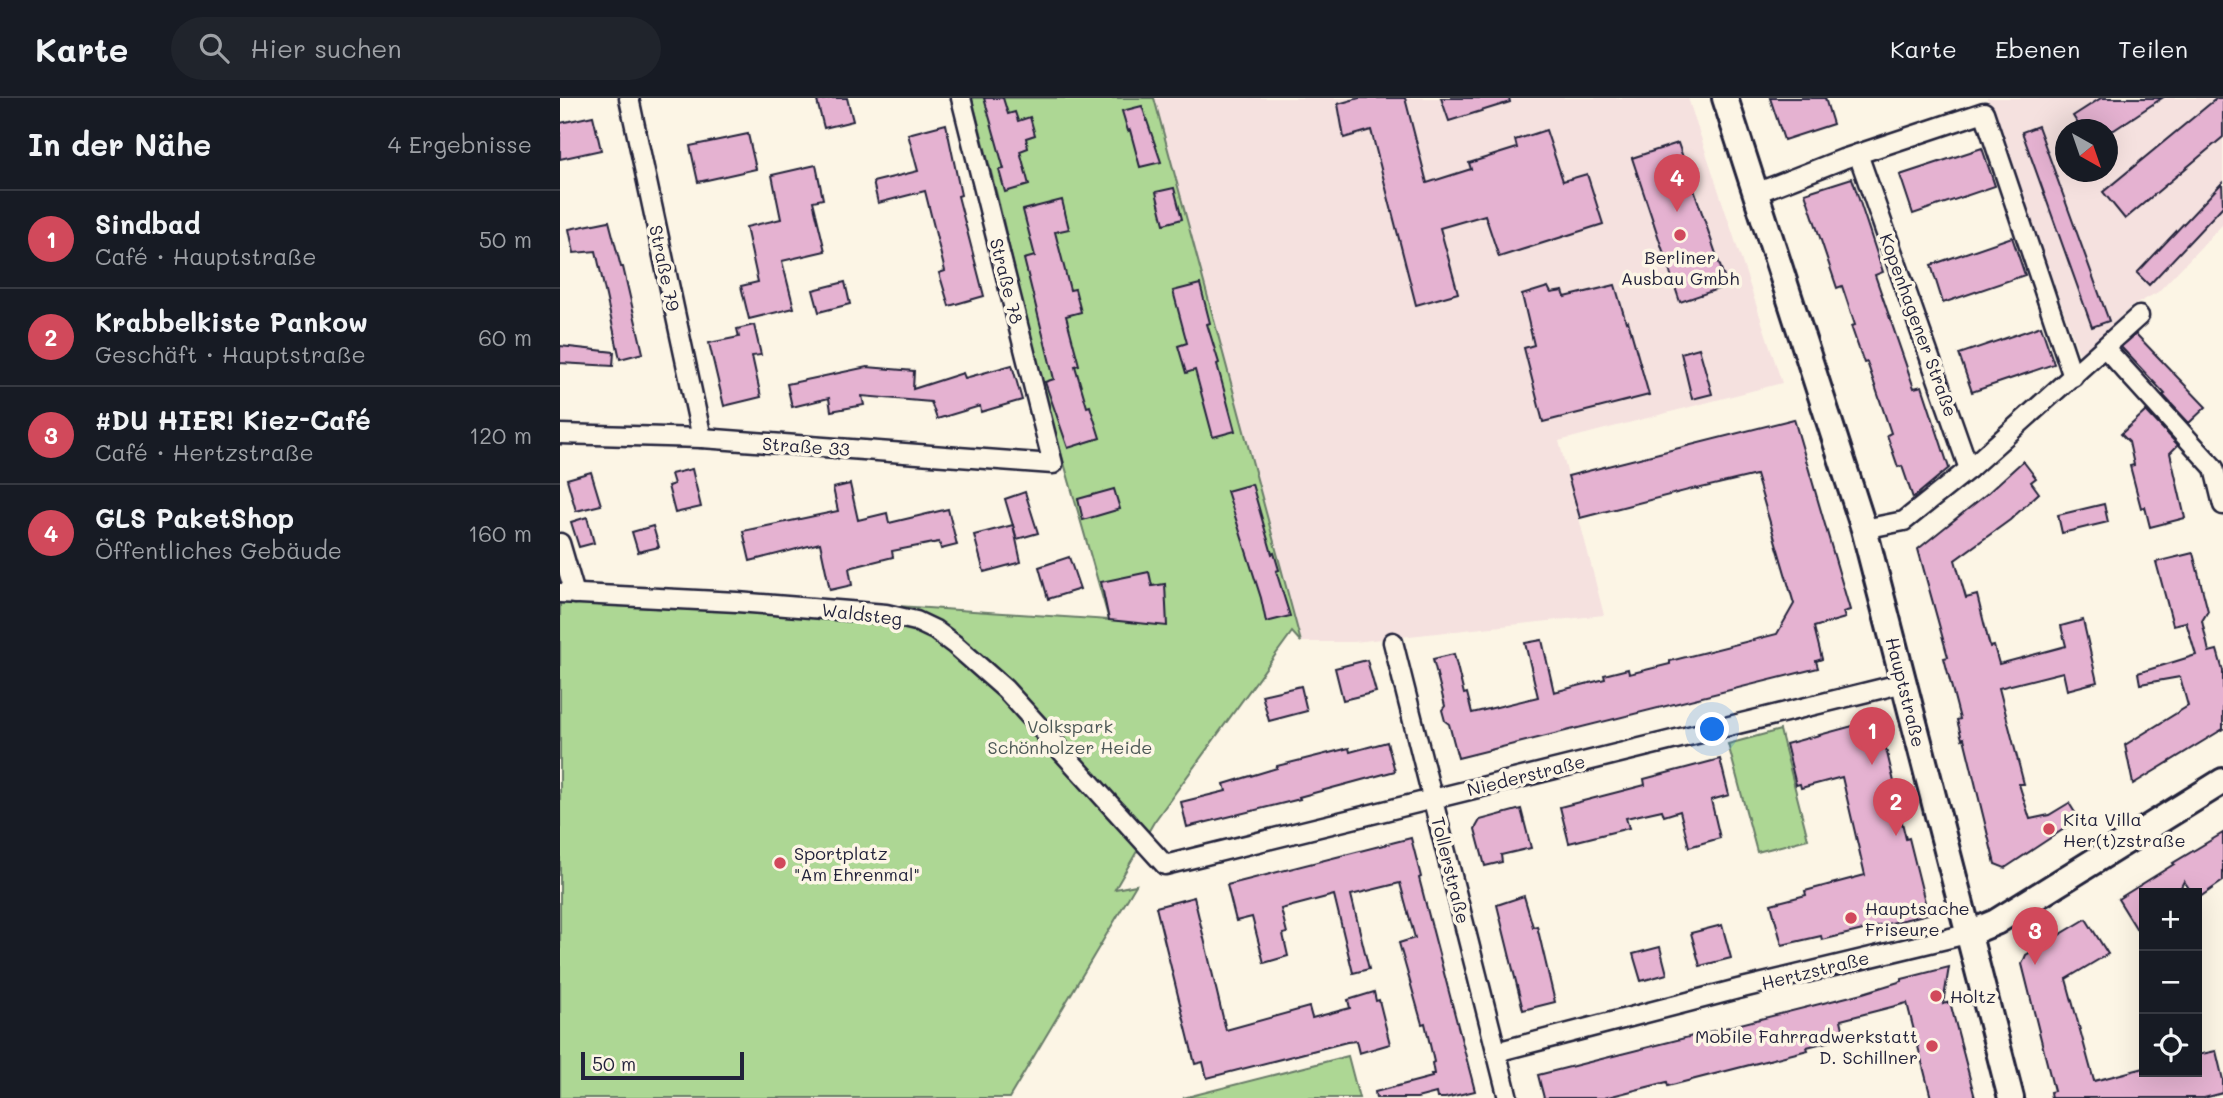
<!DOCTYPE html>
<html lang="de">
<meta charset="utf-8">
<style>
:root{--surface:#171b24;--page:#20242c;--text:#f1f3f6;--muted:#9ea1a6;--line:#363941;--accent:#d1495b}
body{margin:0;font-family:Mali,sans-serif;background:var(--page);color:var(--text)}
.controls{position:absolute;right:21px;bottom:21px;display:grid;overflow:hidden;border-radius:0px;box-shadow:0 7px 28px #0002}
.controls button{width:63px;height:63px;display:grid;place-items:center;padding:0;border:0;border-bottom:2px solid var(--line);background:var(--surface);color:var(--text);font:35px sans-serif}
.compass{position:absolute;left:1495px;top:21px;width:63px;height:63px;border-radius:50%;background:var(--surface);box-shadow:0 7px 28px #0002;rotate:140deg}
.scale{position:absolute;left:21px;bottom:18px;width:163px;box-sizing:border-box;padding-left:7px;border:4px solid #22223b;border-top:0;font-size:19px;line-height:24px;white-space:nowrap;color:#22223b;-webkit-text-stroke:5px #fcf5e5;paint-order:stroke}
.you{position:absolute;left:1153px;top:632px;width:24px;height:24px;margin:-18px;border:5px solid #fff;border-radius:50%;background:#1a73e8;box-shadow:0 0 0 10px #1a73e833}
.badge{display:grid;place-items:center;width:46px;height:46px;border-radius:50%;background:var(--accent);color:#fff;font-size:23px;font-weight:700}
.pin{position:absolute;translate:-50% -58px;filter:drop-shadow(0 2px 4px #0008)}
.pin::after{content:'';position:absolute;top:37px;width:24px;height:21px;background:inherit;clip-path:polygon(0 0,100% 0,50% 100%)}
.list{margin:0;padding:0;list-style:none}
h2{display:flex;justify-content:space-between;align-items:center;height:91px;margin:0;padding:0 28px;font-size:30px}
h2 small{font-size:23px;font-weight:400;color:var(--muted)}
.list li{display:grid;grid-template-columns:46px 1fr auto;gap:21px;align-items:center;box-sizing:border-box;height:98px;padding:0 28px;border-top:2px solid var(--line)}
.list b{display:block;font-size:26px;white-space:nowrap}
.list p{margin:0;font-size:23px;white-space:nowrap;color:var(--muted)}
.list em{font-size:23px;font-style:normal;color:var(--muted)}
.icon{flex:none;width:38px;height:38px;fill:none;stroke:currentColor;stroke-width:2;stroke-linecap:round;stroke-linejoin:round}
.map{position:relative;flex:none;width:1663px;height:1000px;overflow:hidden}
header{display:flex;align-items:center;gap:42px;box-sizing:border-box;height:98px;padding:0 35px;background:var(--surface);border-bottom:2px solid var(--line)}
header strong{font-size:33px}
nav{display:flex;gap:38px;margin-inline-start:auto;font-size:24px}
.search{width:490px;height:63px;background:var(--page);display:flex;align-items:center;gap:18px;box-sizing:border-box;padding:0 24px;border-radius:38px;color:var(--muted);font-size:26px}
main{display:flex}
aside{flex:1;background:var(--surface)}
.map>svg:first-child{display:block}
.built{fill:#f5e1df;fill-rule:evenodd}
.green{fill:#add794;stroke:#687c68;stroke-width:2}
.building{fill:#e5b2d1;stroke:#22223b;stroke-width:2}
.lines{fill:none;stroke-linecap:round;stroke-linejoin:round}
.street-casing{stroke:#22223b;stroke-width:23}
.secondary-casing{stroke:#22223b;stroke-width:30}
.street{stroke:#fcf5e5;stroke-width:18}
.secondary{stroke:#fcf5e5;stroke-width:24}
.poi-dot{fill:#d1495b;stroke:#fcf5e5;stroke-width:2.5}
.labels{text-anchor:middle;dominant-baseline:central;stroke-width:7;stroke-linejoin:round;paint-order:stroke}
.poi-label{font-size:18px;fill:#22223b;stroke:#fcf5e5;text-anchor:start}
.street-label{font-size:18px;fill:#22223b;stroke:#fcf5e5}
.park-label{font-size:18px;fill:#4c5856;stroke:#fcf5e5}
</style>
<header>
<strong>Karte</strong>
<div class="search"><svg class="icon" aria-label="search" viewBox="0 0 24 24"><circle cx="10" cy="10" r="6"/><path d="M15 15l6 6"/></svg>Hier suchen</div>
<nav><a>Karte</a><a>Ebenen</a><a>Teilen</a></nav>
</header>
<main>
<aside>
<h2>In der Nähe<small>4 Ergebnisse</small></h2>
<ul class="list">
<li><span class="badge">1</span><div><b>Sindbad</b><p>Café · Hauptstraße</p></div><em>50 m</em></li>
<li><span class="badge">2</span><div><b>Krabbelkiste Pankow</b><p>Geschäft · Hauptstraße</p></div><em>60 m</em></li>
<li><span class="badge">3</span><div><b>#DU HIER! Kiez-Café</b><p>Café · Hertzstraße</p></div><em>120 m</em></li>
<li><span class="badge">4</span><div><b>GLS PaketShop</b><p>Öffentliches Gebäude</p></div><em>160 m</em></li>
</ul>
</aside>
<div class="map">
<svg width="1663" height="1000" viewBox="0 0 1663 1000">
<rect width="100%" height="100%" fill="#fcf5e5"/>
<filter id="ink" filterUnits="userSpaceOnUse"><feTurbulence type="fractalNoise" baseFrequency=".0143" numOctaves="2"/><feDisplacementMap in="SourceGraphic" scale="14" xChannelSelector="R" yChannelSelector="G"/><feConvolveMatrix kernelMatrix="1 2 1 2 8 2 1 2 1" color-interpolation-filters="sRGB"/></filter>
<g filter="url(#ink)">
<!-- built -->
<g class="built">
<polygon points="594,0 1128,0 1222,285 999,343 1044,517 794,544 741,544"/>
<path d="M 1427,0 L 1663,0 L 1663,126 L 1598,194 L 1571,209 L 1520,258 ZM 1506,32 L 1548,32 L 1548,74 L 1506,74 Z"/>
</g>
<!-- green -->
<g class="green">
<polygon points="412,0 594,0 741,544 732,534 594,724 555,791 576,787 449,1000 0,1000 0,502 307,506 549,522 478,274 440,109"/>
<polygon points="1220,632 1248,741 1197,754 1168,646"/>
<polygon points="788,958 799,1000 623,1000"/>
</g>
<!-- building -->
<g class="building">
<polygon points="270,0 287,0 293,23 264,30 257,3"/>
<polygon points="424,0 443,0 448,16 455,14 458,23 470,19 475,37 466,40 468,50 460,53 469,87 445,94 439,72 444,71"/>
<polygon points="799,0 845,0 867,85 911,71 909,65 957,50 955,42 986,32 1003,83 1027,76 1043,126 939,159 925,117 880,130 898,195 856,207 811,32 784,40 778,6"/>
<polygon points="881,0 949,0 950,4 889,23"/>
<polygon points="1210,0 1265,0 1273,26 1224,42"/>
<polygon points="1541,0 1602,0 1554,32 1522,32 1513,18"/>
<polygon points="1657,0 1663,0 1663,39 1565,121 1543,94"/>
<polygon points="582,8 601,64 580,69 570,32 568,33 562,13"/>
<polygon points="33,18 41,52 0,61 0,25"/>
<polygon points="386,26 401,97 398,98 424,198 389,208 379,175 385,173 365,93 318,105 313,84 358,73 348,36"/>
<polygon points="1478,28 1549,223 1532,229 1462,34"/>
<polygon points="188,36 196,71 138,84 130,48"/>
<polygon points="1118,45 1167,188 1120,204 1072,60"/>
<polygon points="1422,50 1435,88 1353,116 1340,77"/>
<polygon points="256,67 263,101 253,103 265,153 222,163 234,210 189,221 181,188 198,184 186,129 221,121 212,77"/>
<polygon points="1292,80 1323,174 1315,177 1354,290 1362,288 1389,370 1353,400 1342,368 1338,369 1327,337 1331,335 1307,264 1304,265 1291,228 1295,227 1282,188 1277,190 1245,95"/>
<polygon points="1662,85 1663,108 1589,187 1577,175"/>
<polygon points="614,90 622,121 604,126 596,94"/>
<polygon points="502,102 509,131 495,134 510,192 515,191 521,214 506,218 519,267 515,268 527,309 530,308 540,340 508,350 485,284 494,281 464,161 475,158 463,112"/>
<polygon points="49,123 61,169 63,169 83,255 60,261 36,153 14,155 9,131"/>
<polygon points="1452,139 1465,177 1383,205 1371,167"/>
<polygon points="285,184 290,206 259,214 253,192"/>
<polygon points="640,186 650,225 647,226 659,265 657,266 675,333 653,339 635,272 626,275 618,248 627,245 613,193"/>
<polygon points="1055,187 1066,224 1068,223 1089,297 983,324 964,250 974,247 962,197 988,189 991,195 1003,193 1005,199"/>
<polygon points="194,227 201,257 192,258 201,299 164,308 149,245 179,239 177,231"/>
<polygon points="1481,228 1494,266 1412,294 1399,256"/>
<polygon points="1576,236 1646,309 1629,325 1603,297 1605,296 1561,249"/>
<polygon points="0,248 54,254 53,268 0,265"/>
<polygon points="1139,250 1152,296 1132,301 1121,255"/>
<polygon points="452,267 462,302 421,314 420,308 377,321 371,304 302,298 304,307 271,313 269,300 232,309 227,286 307,269 354,273 353,291 403,275 405,280"/>
<polygon points="1586,313 1618,347 1610,355 1625,420 1590,429 1585,409 1581,410 1570,368 1574,367 1569,344 1561,336"/>
<polygon points="1234,321 1290,512 1283,514 1285,520 1254,529 1262,561 1256,563 1258,570 898,660 889,626 885,623 882,612 885,608 873,561 894,556 904,596 907,595 912,615 978,599 965,545 982,542 994,594 1045,581 1044,577 1068,571 1069,576 1110,566 1110,563 1217,536 1234,506 1196,377 1137,391 1136,390 1020,420 1008,378"/>
<polygon points="1463,363 1476,380 1471,384 1479,395 1450,422 1395,462 1406,500 1417,497 1430,549 1434,548 1439,566 1506,548 1501,528 1523,522 1537,584 1507,592 1503,574 1439,590 1464,686 1459,686 1470,721 1489,717 1509,705 1519,721 1445,770 1435,766 1404,640 1402,641 1397,622 1400,621 1384,560 1388,559 1358,451 1429,394"/>
<polygon points="132,371 141,409 115,415 108,388 114,386 111,376"/>
<polygon points="31,374 41,407 16,413 7,381"/>
<polygon points="290,386 298,422 327,415 329,425 388,411 397,447 381,451 379,444 332,453 333,459 289,470 292,487 270,492 260,445 190,463 183,433 278,413 273,390"/>
<polygon points="692,386 712,456 714,455 719,472 716,473 730,518 706,524 701,500 667,393"/>
<polygon points="554,391 560,411 523,422 518,401"/>
<polygon points="465,394 478,435 457,441 445,401"/>
<polygon points="1544,406 1548,424 1502,435 1498,417"/>
<polygon points="27,419 34,445 19,449 11,424"/>
<polygon points="453,427 461,464 424,474 414,437"/>
<polygon points="93,428 99,449 78,454 72,434"/>
<polygon points="1633,455 1648,513 1642,523 1649,554 1657,552 1663,573 1663,631 1573,686 1565,647 1628,608 1620,579 1580,586 1578,575 1636,557 1626,524 1613,527 1596,464"/>
<polygon points="509,459 520,491 488,501 479,469"/>
<polygon points="589,474 592,488 605,486 607,528 549,522 541,484"/>
<polygon points="807,562 816,594 783,602 775,570"/>
<polygon points="741,588 747,613 709,623 702,597"/>
<polygon points="1311,623 1321,630 1336,692 1334,693 1339,712 1346,741 1349,740 1368,816 1262,842 1261,838 1222,847 1211,806 1246,797 1245,793 1305,777 1282,679 1241,690 1240,686 1236,687 1226,646"/>
<polygon points="827,644 835,673 739,699 740,701 627,729 621,704 666,693 664,686 717,670 717,668 789,650 790,654"/>
<polygon points="1160,661 1169,697 1151,702 1160,740 1129,749 1120,713 1104,718 1102,712 1066,720 1069,730 1009,745 1000,709 1085,687 1084,681"/>
<polygon points="961,711 971,750 941,757 942,764 925,768 915,731 920,722"/>
<polygon points="1663,735 1663,783 1637,801 1637,795 1632,795 1624,783 1618,795 1584,795 1584,843 1558,801 1614,766 1613,765"/>
<polygon points="851,740 861,779 859,780 915,993 885,1000 877,1000 876,995 857,1000 816,1000 815,994 872,979 871,976 874,976 872,965 874,964 865,925 862,926 839,845 855,840 840,785 791,797 809,871 793,875 774,797 721,811 727,835 723,836 728,858 704,865 692,819 676,823 667,787"/>
<polygon points="964,798 973,829 977,828 995,904 963,912 937,807"/>
<polygon points="634,799 666,932 749,909 752,920 790,910 788,902 814,894 816,903 819,902 830,946 799,955 796,943 787,944 647,980 643,964 635,966 596,809"/>
<polygon points="1526,821 1548,856 1506,881 1534,983 1584,970 1584,974 1637,974 1637,957 1656,953 1663,982 1663,995 1644,1000 1491,1000 1490,994 1494,993 1462,866 1466,857"/>
<polygon points="1162,827 1171,860 1140,868 1131,835"/>
<polygon points="1100,849 1107,876 1081,883 1073,856"/>
<polygon points="1389,869 1383,906 1390,904 1415,1000 1371,1000 1347,905 1281,922 1284,935 1270,939 1271,943 1247,949 1248,952 1108,988 1107,984 1044,1000 984,1000 978,977 1303,895 1342,883 1342,881"/>
</g>
<g class="lines">
<defs>
<g id="street">
<polyline points="69,0 142,340"/>
<polyline points="1298,56 1409,371"/>
<polyline points="1196,95 1283,61 1424,14 1513,279"/>
<polyline points="1545,250 1654,370 1663,407"/>
<polyline points="0,336 142,340 493,366 401,0"/>
<polyline points="1304,431 1344,423 1409,371 1579,218"/>
<polyline points="0,445 15,496"/>
<polyline points="0,495 177,504 326,516 356,523 375,532 395,547 445,591 605,767 1344,585"/>
<polyline points="833,544 948,1000"/>
<polyline points="936,954 1178,891 1407,836"/>
</g>
<g id="secondary">
<polyline points="1165,0 1304,431 1451,1000"/>
<polyline points="1407,836 1436,824 1663,683"/>
</g>
</defs>
<!-- street casing -->
<use href="#street" class="street-casing"/>
<!-- secondary casing -->
<use href="#secondary" class="secondary-casing"/>
<!-- street -->
<use href="#street" class="street"/>
<!-- secondary -->
<use href="#secondary" class="secondary"/>
</g>
</g>
<!-- markers -->
<g class="poi-dot">
<circle cx="1120" cy="137" r="7"/>
<circle cx="1489" cy="731" r="7"/>
<circle cx="220" cy="765" r="7"/>
<circle cx="1291" cy="820" r="7"/>
<circle cx="1376" cy="898" r="7"/>
<circle cx="1372" cy="948" r="7"/>
</g>
<g class="labels">
<!-- poi labels -->
<g class="poi-label">
<text x="1120" y="159" text-anchor="middle">Berliner<tspan x="1120" dy="21">Ausbau Gmbh</tspan></text>
<text x="1503" y="721">Kita Villa<tspan x="1503" dy="21">Her(t)zstraße</tspan></text>
<text x="234" y="755">Sportplatz<tspan x="234" dy="21">"Am Ehrenmal"</tspan></text>
<text x="1305" y="810">Hauptsache<tspan x="1305" dy="21">Friseure</tspan></text>
<text x="1390" y="898">Holtz</text>
<text x="1358" y="938" text-anchor="end">Mobile Fahrradwerkstatt<tspan x="1358" dy="21">D. Schillner</tspan></text>
</g>
<!-- street labels -->
<g class="street-label">
<text transform="translate(105 170) rotate(78)">Straße 79</text>
<text transform="translate(447 183) rotate(76)">Straße 78</text>
<text transform="translate(1359 227) rotate(70)">Kopenhagener Straße</text>
<text transform="translate(246 348) rotate(4)">Straße 33</text>
<text transform="translate(302 516) rotate(7)">Waldsteg</text>
<text transform="translate(1346 594) rotate(76)">Hauptstraße</text>
<text transform="translate(966 677) rotate(-14)">Niederstraße</text>
<text transform="translate(891 772) rotate(76)">Tollerstraße</text>
<text transform="translate(1255 872) rotate(-14)">Hertzstraße</text>
</g>
<!-- park labels -->
<g class="park-label">
<text x="510" y="628">Volkspark<tspan x="510" dy="21">Schönholzer Heide</tspan></text>
</g>
</g>
</svg>
<div class="controls">
<button>+</button>
<button>−</button>
<button><svg class="icon" aria-label="locate" viewBox="0 0 24 24"><circle cx="12" cy="12" r="6"/><path d="M12 2v4M12 18v4M2 12h4M18 12h4"/></svg></button>
</div>
<svg class="compass" viewBox="-18 -18 36 36"><path d="M0-13l5 13h-10z" fill="#e53935"/><path d="M0 13l5-13h-10z" fill="#9ea1a6"/></svg>
<div class="scale">50 m</div>
<div class="you"></div>
<div class="pin badge" style="left:1312px;top:667px">1</div>
<div class="pin badge" style="left:1336px;top:738px">2</div>
<div class="pin badge" style="left:1475px;top:867px">3</div>
<div class="pin badge" style="left:1117px;top:114px">4</div>
</div>
</main>
